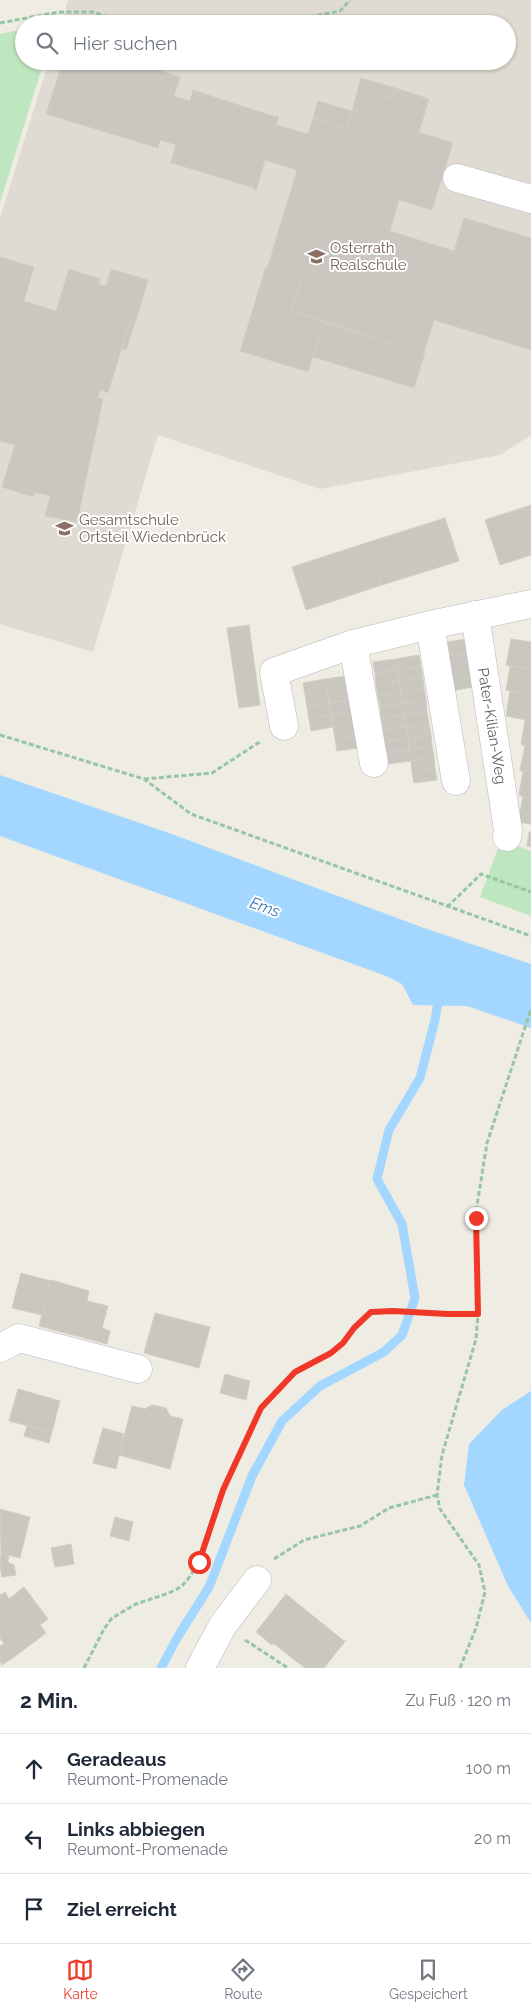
<!DOCTYPE html>
<html lang="de">
<meta charset="utf-8">
<style>
:root{--surface:#fff;--page:#f2f2f3;--text:#1f2937;--muted:#747a83;--line:#e0e1e3;--accent:#f03728}
body{margin:0;font-family:Raleway,sans-serif;background:var(--page);color:var(--text)}
.stop{position:absolute;width:15px;height:15px;margin:-11px;border:4px solid #f03728;border-radius:50%;background:#fff}
.stop.end{background:#f03728;border-color:#fff;box-shadow:0 1px 5px #0008}
.list{margin:0;padding:0;list-style:none}
h2{display:flex;justify-content:space-between;align-items:center;height:65px;margin:0;padding:0 20px;font-size:21px}
h2 small{font-size:16px;font-weight:400;color:var(--muted)}
.list li{display:grid;grid-template-columns:32px 1fr auto;gap:15px;align-items:center;box-sizing:border-box;height:70px;padding:0 20px;border-top:1px solid var(--line)}
.list b{display:block;font-size:19px;white-space:nowrap}
.list p{margin:0;font-size:16px;white-space:nowrap;color:var(--muted)}
.list em{font-size:16px;font-style:normal;color:var(--muted)}
.icon{flex:none;width:28px;height:28px;fill:none;stroke:currentColor;stroke-width:2;stroke-linecap:round;stroke-linejoin:round}
.map{position:relative;flex:none;width:531px;height:1668px;overflow:hidden}
.search{position:absolute;background:var(--surface);box-shadow:0 1px 4px #0004;left:15px;right:15px;top:15px;height:55px;display:flex;align-items:center;gap:12px;box-sizing:border-box;padding:0 18px;border-radius:28px;color:var(--muted);font-size:19px}
.sheet{height:275px;background:var(--surface)}
nav{display:flex;justify-content:space-around;align-items:center;box-sizing:border-box;height:70px;border-top:1px solid var(--line);background:var(--surface);font-size:14px;color:var(--muted)}
nav a{display:grid;justify-items:center;gap:2px}
nav .on{color:var(--accent)}
.map>svg:first-child{display:block}
.education{fill:#dfdbd2}
.green{fill:#bee7bf}
.water{fill:#a3d7ff}
.lines{fill:none;stroke-linecap:round;stroke-linejoin:round}
.stream{stroke:#a3d7ff;stroke-width:9}
.building{fill:#cac6c0;stroke:#d4cec1}
.minor-casing{stroke:#b6b9be;stroke-width:29}
.path{stroke:#96c6a4;stroke-width:3;stroke-dasharray:5 2.5;stroke-linecap:butt}
.minor{stroke:#fff;stroke-width:28}
.route{stroke:#f03728;stroke-width:6}
.labels{text-anchor:middle;dominant-baseline:central;stroke-width:4;stroke-linejoin:round;paint-order:stroke}
.education-label{font-size:15px;fill:#785e54;stroke:#fff;text-anchor:start}
.street-label{font-size:15px;fill:#5b5f65;stroke:#fff}
.water-label{font-size:16px;font-style:italic;fill:#3b77b6;stroke:#fff}
</style>
<div class="map">
<svg width="531" height="1668" viewBox="0 0 531 1668">
<rect width="100%" height="100%" fill="#efece3"/>
<!-- education -->
<polygon class="education" points="68,0 531,0 531,435 500,455 320,489 158,435 93,652 0,624 0,218 49,61 507,61 507,24 61,24"/>
<!-- green -->
<g class="green">
<polygon points="24,29 24,61 44,61 0,203 0,34"/>
<polygon points="501,840 531,851 531,916 480,897"/>
</g>
<!-- water -->
<g class="water">
<polygon points="0,775 169,833 424,928 531,964 531,1028 467,1006 413,1005 402,984 386,976 0,836"/>
<polygon points="531,1391 531,1623 508,1586 464,1485 469,1444 502,1410"/>
</g>
<g class="lines">
<!-- stream -->
<polyline class="stream" points="161,1668 177,1638 209,1587 252,1476 282,1421 320,1386 384,1352 402,1335 415,1298 402,1224 377,1179 389,1130 420,1078 435,1020 439,995"/>
</g>
<!-- building -->
<g class="building">
<polygon points="63,61 129,61 180,77 174,96 190,101 193,90 276,117 279,116 276,125 308,134 313,118 347,129 352,111 378,118 385,95 393,98 396,88 429,99 419,132 453,143 432,210 399,200 390,231 454,251 464,218 531,238 531,350 434,320 424,353 291,311 301,279 267,269 297,170 265,160 256,191 254,188 172,163 170,164 176,145 160,140 158,148 46,114"/>
<polygon points="361,78 396,88 393,98 385,95 378,118 352,111"/>
<polygon points="318,101 352,111 347,129 313,118"/>
<polygon points="0,257 34,267 24,301 56,311 69,269 100,279 99,284 106,286 111,269 148,280 137,317 132,315 108,393 100,390 98,398 103,399 77,522 45,516 50,496 35,492 33,497 2,487 15,445 0,441"/>
<polygon points="266,266 267,269 301,279 291,311 323,322 308,372 240,351"/>
<polygon points="132,315 137,317 126,350 122,349"/>
<polygon points="323,322 424,353 425,352 414,388 313,357"/>
<polygon points="531,505 531,555 500,565 485,520"/>
<polygon points="445,518 459,561 382,585 369,542"/>
<polygon points="369,542 382,585 306,610 292,567"/>
<polygon points="249,625 260,705 239,708 227,628"/>
<polygon points="472,638 474,652 450,655 448,642"/>
<polygon points="511,639 531,642 531,669 506,665"/>
<polygon points="472,652 477,686 452,691 447,656"/>
<polygon points="419,655 421,667 398,670 396,659"/>
<polygon points="396,659 398,670 375,673 373,662"/>
<polygon points="506,665 531,669 531,695 506,690 510,667"/>
<polygon points="421,667 423,678 399,681 398,670"/>
<polygon points="398,670 399,681 376,685 375,673"/>
<polygon points="346,676 350,700 329,703 325,679"/>
<polygon points="423,678 424,689 401,692 399,681"/>
<polygon points="325,679 329,703 307,707 303,683"/>
<polygon points="399,681 401,692 378,696 376,685"/>
<polygon points="424,689 426,700 402,704 401,692"/>
<polygon points="506,690 531,695 531,721 506,716 510,691"/>
<polygon points="401,692 402,704 380,707 378,696"/>
<polygon points="350,700 352,712 331,715 329,703"/>
<polygon points="426,700 427,712 404,715 402,704"/>
<polygon points="329,703 331,715 309,719 307,707"/>
<polygon points="402,704 404,715 381,719 380,707"/>
<polygon points="352,712 355,724 333,727 331,715"/>
<polygon points="427,712 429,724 406,727 404,715"/>
<polygon points="331,715 333,727 311,731 309,719"/>
<polygon points="404,715 406,727 383,730 381,719"/>
<polygon points="525,720 531,721 531,746 521,744"/>
<polygon points="355,724 356,735 335,739 333,727"/>
<polygon points="429,724 431,735 408,738 406,727"/>
<polygon points="406,727 408,738 384,742 383,730"/>
<polygon points="356,735 358,748 337,751 335,739"/>
<polygon points="431,735 432,746 409,750 408,738"/>
<polygon points="408,738 409,750 386,753 384,742"/>
<polygon points="521,744 531,746 531,772 520,770 525,746"/>
<polygon points="432,746 434,757 411,761 409,750"/>
<polygon points="409,750 411,761 387,764 386,753"/>
<polygon points="434,757 435,769 412,772 411,761"/>
<polygon points="435,769 437,780 414,783 412,772"/>
<polygon points="520,770 531,772 531,797 519,795 523,772"/>
<polygon points="519,795 531,797 531,824 518,822 523,797"/>
<polygon points="529,832 531,832 531,847 527,846"/>
<polygon points="21,1273 51,1281 42,1315 12,1308"/>
<polygon points="51,1280 89,1291 87,1301 108,1306 102,1328 110,1331 107,1344 39,1326"/>
<polygon points="155,1313 210,1327 199,1368 144,1353"/>
<polygon points="225,1374 250,1381 246,1400 220,1393"/>
<polygon points="18,1389 60,1401 52,1432 9,1421"/>
<polygon points="152,1405 166,1408 170,1416 183,1419 170,1469 119,1455 132,1406 145,1409"/>
<polygon points="27,1426 52,1432 49,1443 24,1436"/>
<polygon points="103,1428 124,1434 116,1469 93,1463"/>
<polygon points="0,1509 30,1517 20,1558 1,1553"/>
<polygon points="115,1517 133,1522 129,1541 110,1536"/>
<polygon points="71,1544 74,1564 55,1567 51,1548"/>
<polygon points="1,1553 9,1556 8,1562 14,1565 16,1575 2,1577 0,1567"/>
<polygon points="24,1587 48,1619 40,1625 46,1633 14,1657 0,1638 0,1595 5,1592 9,1599"/>
<polygon points="286,1594 344,1641 346,1640 324,1668 305,1668 273,1643 272,1645 256,1632"/>
<polygon points="4,1644 14,1657 2,1665 0,1662 0,1646"/>
</g>
<g class="lines">
<defs>
<g id="minor">
<polyline points="457,178 531,199"/>
<polyline points="475,615 508,830 507,837"/>
<polyline points="430,625 456,781"/>
<polyline points="353,644 374,763"/>
<polyline points="284,726 274,672 353,644 430,625 531,604"/>
<polyline points="0,1348 19,1338 138,1369"/>
<polyline points="200,1668 223,1625 257,1580"/>
</g>
</defs>
<!-- minor casing -->
<use href="#minor" class="minor-casing"/>
<!-- path -->
<g class="path">
<polyline points="0,23 59,12 94,12 127,24"/>
<polyline points="273,24 340,11 350,0"/>
<polyline points="0,735 144,779 191,814 531,936"/>
<polyline points="144,779 212,773 261,741"/>
<polyline points="447,907 481,874 531,892"/>
<polyline points="274,1559 304,1540 360,1526 389,1508 437,1495"/>
<polyline points="245,1640 288,1668"/>
<polyline points="84,1668 104,1629 112,1618 136,1604 169,1593 181,1587 188,1579 199,1563 223,1490 261,1409 295,1372 331,1353 343,1343 354,1328 371,1312 393,1311 448,1314 478,1314"/>
<polyline points="460,1668 476,1628 485,1592 479,1565 440,1509 437,1495 442,1455 476,1339 478,1314 475,1218 487,1143 531,1009"/>
</g>
<!-- minor -->
<use href="#minor" class="minor"/>
</g>
<g class="lines">
<!-- route -->
<polyline class="route" points="199,1562 223,1490 261,1408 295,1372 331,1353 343,1343 354,1328 371,1312 393,1311 448,1314 478,1314 476,1218"/>
</g>
<!-- icons -->
<defs>
<symbol id="school-bare" viewBox="-9 -9 18 18"><path d="M0-5L7-2L0 1L-7-2ZM-4 1L0 2.5L4 1V4Q0 6-4 4Z" fill="#8d6e63" stroke="#fff" stroke-width="2.5" paint-order="stroke"/></symbol>
</defs>
<g fill-rule="evenodd">
<use href="#school-bare" x="304" y="244" width="25" height="25"/>
<use href="#school-bare" x="52" y="516" width="25" height="25"/>
</g>
<g class="labels">
<!-- education labels -->
<g class="education-label">
<text x="330" y="248">Osterrath<tspan x="330" dy="17">Realschule</tspan></text>
<text x="79" y="520">Gesamtschule<tspan x="79" dy="17">Ortsteil Wiedenbrück</tspan></text>
</g>
<!-- street labels -->
<g class="street-label">
<text transform="translate(492 726) rotate(81)">Pater-Kilian-Weg</text>
</g>
<!-- water labels -->
<g class="water-label">
<text transform="translate(265 907) rotate(20)">Ems</text>
</g>
</g>
</svg>
<div class="stop" style="left:199px;top:1562px"></div>
<div class="stop end" style="left:476px;top:1218px"></div>
<div class="search"><svg class="icon" aria-label="search" viewBox="0 0 24 24"><circle cx="10" cy="10" r="6"/><path d="M15 15l6 6"/></svg>Hier suchen</div>
</div>
<section class="sheet">
<h2>2 Min.<small>Zu Fuß · 120 m</small></h2>
<ul class="list">
<li><svg class="icon" aria-label="ahead" viewBox="0 0 24 24"><path d="M12 20V5M6 11l6-6 6 6"/></svg><div><b>Geradeaus</b><p>Reumont-Promenade</p></div><em>100 m</em></li>
<li><svg class="icon" aria-label="left" viewBox="0 0 24 24"><path d="M17 20v-9H6M10 6l-5 5 5 5"/></svg><div><b>Links abbiegen</b><p>Reumont-Promenade</p></div><em>20 m</em></li>
<li><svg class="icon" aria-label="arrive" viewBox="0 0 24 24"><path d="M6 21V4h12l-3 4 3 4H6"/></svg><div><b>Ziel erreicht</b></div></li>
</ul>
</section>
<nav>
<a class="on"><svg class="icon" aria-label="map" viewBox="0 0 24 24"><path d="M3 6l6-2 6 2 6-2v14l-6 2-6-2-6 2zM9 4v14M15 6v14"/></svg>Karte</a>
<a><svg class="icon" aria-label="directions" viewBox="0 0 24 24"><path d="M12 3l9 9-9 9-9-9zM9 14v-3h6M13 9l2 2-2 2"/></svg>Route</a>
<a><svg class="icon" aria-label="saved" viewBox="0 0 24 24"><path d="M7 4h10v16l-5-4-5 4z"/></svg>Gespeichert</a>
</nav>
